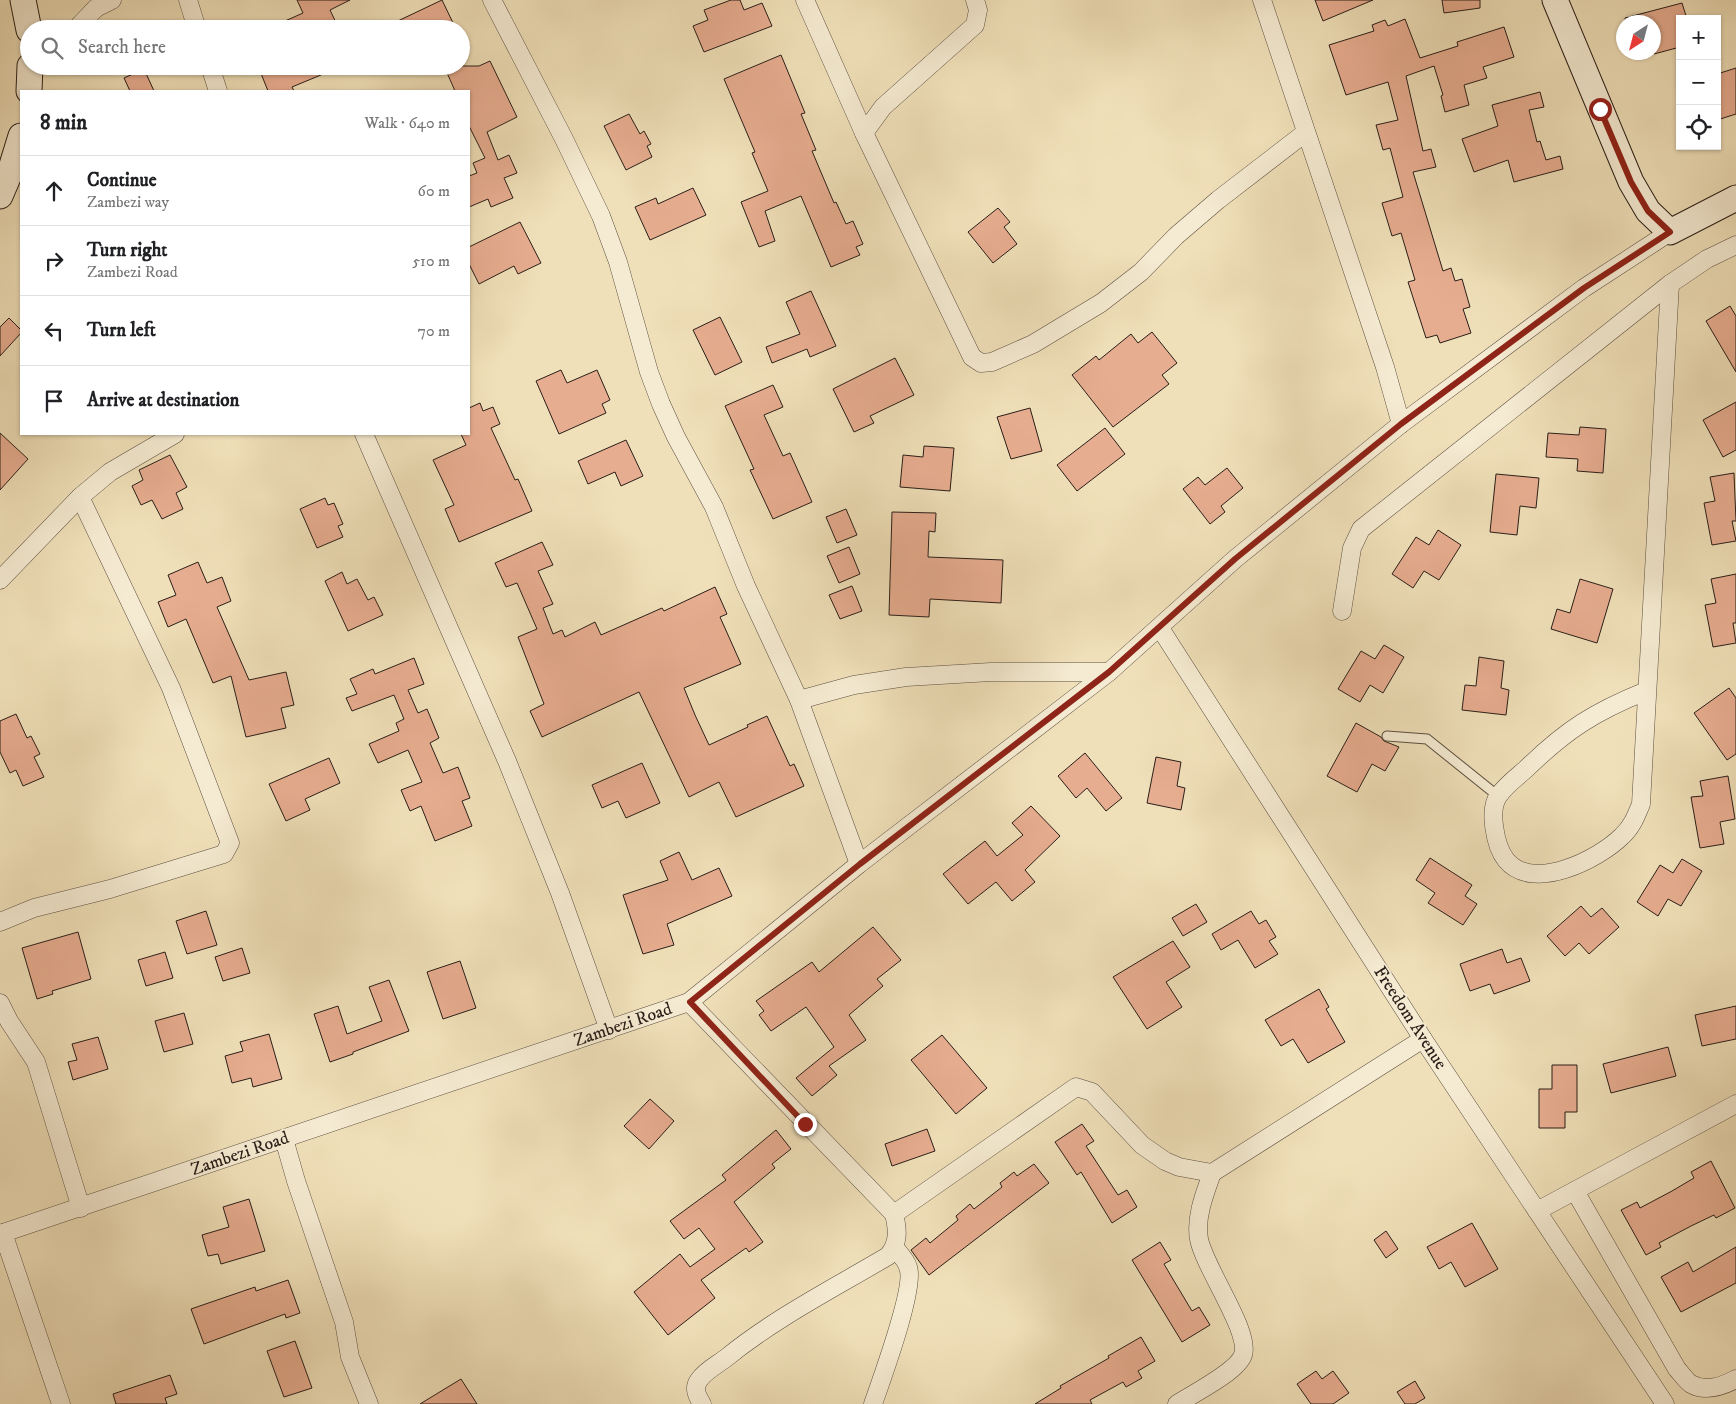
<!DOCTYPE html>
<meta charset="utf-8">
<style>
:root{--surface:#fff;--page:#f6f6f6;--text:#202124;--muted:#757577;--line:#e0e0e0}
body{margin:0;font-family:"IM FELL DW Pica",serif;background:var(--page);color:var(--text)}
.controls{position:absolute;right:15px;top:15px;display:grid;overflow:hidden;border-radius:0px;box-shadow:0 1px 4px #0004}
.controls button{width:45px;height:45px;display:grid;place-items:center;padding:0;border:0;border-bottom:1px solid var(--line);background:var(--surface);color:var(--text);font:25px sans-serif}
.compass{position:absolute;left:1616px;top:15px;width:45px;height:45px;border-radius:50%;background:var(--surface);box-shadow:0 1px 4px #0004;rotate:216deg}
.stop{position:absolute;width:15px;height:15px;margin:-11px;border:4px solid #8f2418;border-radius:50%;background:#fff}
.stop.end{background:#8f2418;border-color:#fff;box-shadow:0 1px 5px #0008}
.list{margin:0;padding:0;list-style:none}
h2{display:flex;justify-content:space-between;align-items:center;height:65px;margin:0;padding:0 20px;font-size:21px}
h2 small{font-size:16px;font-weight:400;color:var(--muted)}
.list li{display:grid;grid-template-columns:32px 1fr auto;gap:15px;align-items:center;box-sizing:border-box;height:70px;padding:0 20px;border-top:1px solid var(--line)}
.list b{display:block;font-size:19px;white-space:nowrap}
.list p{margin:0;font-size:16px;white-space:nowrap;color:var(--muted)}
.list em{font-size:16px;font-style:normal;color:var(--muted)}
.icon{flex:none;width:28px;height:28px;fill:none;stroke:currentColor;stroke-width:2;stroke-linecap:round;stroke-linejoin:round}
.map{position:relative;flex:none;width:1736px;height:1404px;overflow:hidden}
.search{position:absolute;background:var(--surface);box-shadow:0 1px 4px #0004;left:20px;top:20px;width:450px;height:55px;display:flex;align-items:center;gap:12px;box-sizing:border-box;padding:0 18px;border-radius:28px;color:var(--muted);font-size:19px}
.panel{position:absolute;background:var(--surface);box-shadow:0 1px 4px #0004;left:20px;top:90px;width:450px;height:345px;border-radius:0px}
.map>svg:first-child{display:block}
.building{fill:#e7ad90;stroke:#291e18}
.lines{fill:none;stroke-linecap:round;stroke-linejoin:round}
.lane-casing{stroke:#5b4e40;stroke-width:11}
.street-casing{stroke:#5b4e40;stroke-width:19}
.secondary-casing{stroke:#291e18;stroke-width:27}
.lane{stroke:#f5ebd2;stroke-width:9}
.street{stroke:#f5ebd2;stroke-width:18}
.secondary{stroke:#f5ebd2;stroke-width:25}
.route{stroke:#8f2418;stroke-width:6}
.labels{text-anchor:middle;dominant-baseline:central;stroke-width:4;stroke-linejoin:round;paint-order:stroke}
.street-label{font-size:18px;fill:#291e18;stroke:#f5ebd2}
</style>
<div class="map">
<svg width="1736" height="1404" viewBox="0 0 1736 1404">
<rect width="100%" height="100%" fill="#f0e0b9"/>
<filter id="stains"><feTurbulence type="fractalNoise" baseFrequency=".004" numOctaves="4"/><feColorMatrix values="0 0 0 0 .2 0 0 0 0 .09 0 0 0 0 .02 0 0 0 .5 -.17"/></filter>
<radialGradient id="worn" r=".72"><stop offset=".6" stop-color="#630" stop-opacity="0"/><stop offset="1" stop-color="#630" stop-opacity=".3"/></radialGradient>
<!-- building -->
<g class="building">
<polygon points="297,0 350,0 330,10 339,29 267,29 303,13"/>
<polygon points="442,0 456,29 381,29"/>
<polygon points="731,0 740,0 744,10 762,3 772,26 704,52 693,26 708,20 704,10"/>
<polygon points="1315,0 1373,0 1323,21"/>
<polygon points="1442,0 1480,0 1480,8 1444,13"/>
<polygon points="1682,3 1687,19 1680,19 1680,47 1654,54 1654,22 1626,22 1625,18"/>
<polygon points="1405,19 1420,58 1458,46 1457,42 1504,27 1514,57 1483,67 1487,78 1464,85 1469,105 1445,112 1441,96 1443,95 1434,66 1406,76 1423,151 1431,149 1436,167 1413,172 1443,271 1451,268 1455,281 1462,279 1470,307 1463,309 1471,333 1440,343 1437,335 1426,338 1408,282 1415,280 1401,233 1392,236 1382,203 1403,197 1390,148 1383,150 1376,125 1398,120 1388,82 1346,95 1329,45 1374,31 1372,25 1385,20 1388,26"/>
<polygon points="781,55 805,113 801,114 816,150 812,151 834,203 836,202 846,224 853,221 863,244 856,247 860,255 831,267 801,196 765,211 775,241 759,247 741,202 768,191 752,153 755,152 724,79"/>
<polygon points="490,61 517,117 487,132 498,160 509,155 517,173 504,178 513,198 491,207 488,199 469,207 469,176 477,173 473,163 485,158 469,126 469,91 455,91 444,66 479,66"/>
<polygon points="258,66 340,66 340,67 292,87 294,91 268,91"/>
<polygon points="1736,68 1736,114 1717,120 1717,74"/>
<polygon points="144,69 154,91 130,91 124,78"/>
<polygon points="1540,92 1544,107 1529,110 1537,142 1540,141 1546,160 1560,156 1563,169 1514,182 1508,160 1474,172 1462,139 1498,126 1492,105"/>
<polygon points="629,114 640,134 644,131 651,144 647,146 652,157 626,170 604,126"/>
<polygon points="693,188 706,215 650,240 635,207 656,198 658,204"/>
<polygon points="998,208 1010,222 1004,227 1017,244 993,263 968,232"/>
<polygon points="520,222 541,263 518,274 514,266 479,284 469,264 469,247"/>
<polygon points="811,291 836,346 810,357 807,349 772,363 766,347 800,334 786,302"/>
<polygon points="1730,306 1736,316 1736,372 1706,321"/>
<polygon points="720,317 742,362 715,375 693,330"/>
<polygon points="9,318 21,330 21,333 0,356 0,327"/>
<polygon points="1152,332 1177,363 1162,375 1169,384 1113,427 1072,375 1096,356 1099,360 1131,334 1138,343"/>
<polygon points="895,358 914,395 870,416 874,423 854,432 833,389"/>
<polygon points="561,370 567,383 597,370 610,400 602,404 606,413 559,434 536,381"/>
<polygon points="773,385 783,407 764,415 783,456 790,453 812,502 773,519 750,470 754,469 725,406"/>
<polygon points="1736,402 1736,450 1723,457 1703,420"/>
<polygon points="480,403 483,411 493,407 500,424 491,428 515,480 518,479 532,511 459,542 445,509 454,505 433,460 466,445 461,434 469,434 469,408"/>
<polygon points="1030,408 1042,451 1011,459 997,417"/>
<polygon points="1580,427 1606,429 1603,473 1577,471 1578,459 1546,457 1548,433 1579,435"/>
<polygon points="1105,428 1125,454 1077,491 1057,465"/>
<polygon points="0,433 28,459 0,490"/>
<polygon points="626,440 643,476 621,486 615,472 588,484 578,461"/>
<polygon points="924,446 954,448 950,491 900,487 903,455 923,457"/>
<polygon points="170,455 187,487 176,493 183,509 162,519 152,500 141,505 132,486 143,480 139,470"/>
<polygon points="1227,468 1243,488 1221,506 1225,512 1210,524 1183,489 1198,477 1205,485"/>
<polygon points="1734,473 1736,521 1732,521 1736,541 1712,545 1704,503 1715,501 1710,477"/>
<polygon points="1496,474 1539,478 1536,508 1520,506 1517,535 1490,532"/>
<polygon points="325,498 328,505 334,503 343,524 338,526 343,537 317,548 300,509"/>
<polygon points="846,509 857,535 837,543 826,517"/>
<polygon points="892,512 936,513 935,532 929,531 928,557 1003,560 1001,603 930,599 929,617 889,615"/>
<polygon points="1438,530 1461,545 1439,580 1424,571 1413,588 1392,574 1416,537 1429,545"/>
<polygon points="542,542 553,565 538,571 553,604 543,608 553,634 562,630 565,637 595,622 601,635 662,608 664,611 715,587 727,614 720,617 741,664 684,688 695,715 709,745 748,727 747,725 767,716 790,766 794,764 804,786 736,817 719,782 689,797 639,692 542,737 530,711 544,704 518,637 537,629 517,583 506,587 495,563"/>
<polygon points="849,547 860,574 839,583 827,556"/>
<polygon points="198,562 207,583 222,577 231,601 217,607 249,680 286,672 294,705 281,708 286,728 246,737 231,676 213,683 186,619 168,627 158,602 176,595 168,575"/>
<polygon points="342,572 347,584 357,579 368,600 374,597 383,615 348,631 325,581"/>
<polygon points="1736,574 1736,623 1733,623 1736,643 1713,647 1705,605 1716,603 1711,579"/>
<polygon points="1580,579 1613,589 1597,643 1551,629 1557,609 1570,613"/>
<polygon points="852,586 862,611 840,619 829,595"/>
<polygon points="1384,645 1404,657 1383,693 1370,685 1360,702 1338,689 1361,651 1375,659"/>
<polygon points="1479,657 1504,661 1501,688 1509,690 1506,715 1462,710 1465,685 1476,686"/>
<polygon points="414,658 424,684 408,690 418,713 427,709 439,738 430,743 443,773 458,767 470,798 462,801 472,826 435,841 421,806 410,811 401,790 422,782 408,750 378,763 369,744 399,731 396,723 404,719 394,695 352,711 346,698 357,694 350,679 373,669 375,674"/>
<polygon points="1729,688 1736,698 1736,754 1727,760 1694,713"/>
<polygon points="16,714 27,738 31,736 40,754 34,757 44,777 23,786 16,770 10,773 0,752 0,721"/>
<polygon points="1356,723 1381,737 1384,741 1399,747 1385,771 1372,764 1357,792 1327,776"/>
<polygon points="1085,753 1122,798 1106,811 1087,788 1076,798 1058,776"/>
<polygon points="1156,757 1181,762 1177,786 1185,788 1181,810 1147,803"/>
<polygon points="329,758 340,783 305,799 310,810 286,821 269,784"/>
<polygon points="642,763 660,803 626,818 618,801 602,808 592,785"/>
<polygon points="1728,776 1735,819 1720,822 1724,844 1700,848 1691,797 1703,796 1700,781"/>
<polygon points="1031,806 1060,836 1025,870 1035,882 1012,901 996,882 968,904 943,874 985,841 997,856 1023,835 1012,823"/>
<polygon points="679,852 692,880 719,868 732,896 667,924 674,945 643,954 623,895 668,880 660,861"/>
<polygon points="1430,858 1472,885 1465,896 1477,904 1463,925 1428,903 1435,893 1416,880"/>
<polygon points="1682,859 1702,871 1681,906 1668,899 1658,916 1637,902 1660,865 1673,873"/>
<polygon points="1196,904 1207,922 1183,936 1172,918"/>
<polygon points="1581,906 1591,917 1602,908 1619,927 1589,954 1579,943 1565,956 1547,936"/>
<polygon points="206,911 217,945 187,954 176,921"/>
<polygon points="1251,911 1259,924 1266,920 1276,937 1269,941 1278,954 1255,968 1238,940 1221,950 1212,934"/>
<polygon points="873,927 901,960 877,979 883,986 849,1015 866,1040 829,1066 837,1075 812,1096 796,1078 834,1047 806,1007 771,1031 759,1015 764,1011 756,1001 812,962 819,972"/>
<polygon points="78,932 91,979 52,991 53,994 37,999 22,948"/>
<polygon points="1173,941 1190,967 1166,982 1182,1007 1147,1029 1113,977"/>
<polygon points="242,948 250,973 223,981 215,957"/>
<polygon points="1502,949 1507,963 1521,958 1530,981 1494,994 1490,984 1470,991 1460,964"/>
<polygon points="165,952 173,978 146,986 138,960"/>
<polygon points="460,961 476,1008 443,1019 427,972"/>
<polygon points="389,980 409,1031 353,1052 353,1054 330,1062 314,1014 338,1006 347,1034 382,1021 369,987"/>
<polygon points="1319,989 1329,1007 1326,1009 1345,1042 1308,1063 1293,1039 1281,1046 1265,1020"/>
<polygon points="1736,1006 1736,1039 1702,1046 1695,1015"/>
<polygon points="184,1013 193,1044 164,1052 155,1021"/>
<polygon points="269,1034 282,1079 253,1087 251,1078 232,1083 225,1056 243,1051 240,1042"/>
<polygon points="942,1035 987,1088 956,1114 911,1060"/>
<polygon points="98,1037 108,1069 73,1080 68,1062 77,1060 72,1044"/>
<polygon points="1668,1047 1676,1076 1611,1093 1603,1064"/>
<polygon points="1552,1065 1577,1065 1577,1112 1565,1112 1565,1128 1539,1128 1539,1089 1552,1089"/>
<polygon points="650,1099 674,1121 649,1149 624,1126"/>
<polygon points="1082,1124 1094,1141 1086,1146 1118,1195 1127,1190 1137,1207 1112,1223 1081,1172 1077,1175 1055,1142"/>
<polygon points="927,1129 935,1151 892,1166 885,1144"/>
<polygon points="776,1130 791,1149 772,1164 775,1168 734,1202 763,1242 749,1252 746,1248 701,1280 715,1298 668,1335 634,1292 680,1254 690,1267 715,1249 699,1228 684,1239 670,1221 726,1180 722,1175"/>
<polygon points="1711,1161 1735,1208 1716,1218 1714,1215 1691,1226 1659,1243 1661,1247 1646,1255 1621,1210 1637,1202 1640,1208 1672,1191 1694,1178 1691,1172"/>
<polygon points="1034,1164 1049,1183 929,1275 911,1250 926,1238 930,1243 958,1220 956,1216 970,1204 974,1209 1002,1187 1000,1183 1014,1172 1017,1176"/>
<polygon points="249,1199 265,1251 221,1264 218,1254 208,1256 202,1235 229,1227 223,1207"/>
<polygon points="1472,1223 1498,1269 1465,1287 1451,1262 1439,1269 1427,1247"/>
<polygon points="1386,1231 1398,1249 1386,1258 1374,1240"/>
<polygon points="1160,1242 1171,1260 1164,1264 1174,1281 1192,1311 1199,1307 1210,1325 1182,1342 1132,1260"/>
<polygon points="1736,1247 1736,1283 1681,1312 1661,1277 1688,1262 1693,1272"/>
<polygon points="288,1280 300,1313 286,1318 285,1314 204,1344 191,1309 255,1287 256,1291"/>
<polygon points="1141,1337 1155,1361 1138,1371 1142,1378 1126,1387 1123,1382 1090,1400 1092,1404 1035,1404 1061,1388 1060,1386 1109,1358 1108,1356"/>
<polygon points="295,1341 312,1388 284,1397 267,1351"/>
<polygon points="1316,1371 1322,1379 1333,1371 1349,1393 1333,1404 1311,1404 1297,1384"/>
<polygon points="170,1375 177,1394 165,1398 167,1404 116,1404 113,1394"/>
<polygon points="461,1379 477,1404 420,1404"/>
<polygon points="1415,1381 1425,1398 1415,1404 1405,1404 1397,1392"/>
</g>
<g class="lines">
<defs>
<polyline id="lane" points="1387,736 1427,739 1498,796"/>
<g id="street">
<polyline points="188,0 197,29"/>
<polyline points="492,0 564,139 601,216 618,262 649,372 661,404 676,437 714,507 746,586 799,700 859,864"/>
<polyline points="805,0 864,133 972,357 981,363 992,362 1033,344 1101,303 1141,272 1176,236 1218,200 1305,133"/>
<polyline points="1262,0 1385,367 1401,424"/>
<polyline points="76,29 96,8 112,0"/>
<polyline points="210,66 218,91"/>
<polyline points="864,133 883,107 975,25 978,10 975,0"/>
<polyline points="364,434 507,761 560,893 609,1030"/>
<polyline points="0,580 80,497 110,472 175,434"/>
<polyline points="1342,611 1352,548 1361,529 1670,284 1707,259 1736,245"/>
<polyline points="1160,628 1423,1039 1665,1404"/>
<path d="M 1646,691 C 1594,712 1566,730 1526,769 C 1517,777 1506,785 1499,795 C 1488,809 1495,846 1506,860 C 1533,893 1599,859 1622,836 C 1632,827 1636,816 1641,804 L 1670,284"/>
<polyline points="799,700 854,685 906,677 991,672 1109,672"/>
<polyline points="0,922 34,908 110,889 224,854 230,843 171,688 80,497"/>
<path d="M 689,1002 L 894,1214 C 898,1230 899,1243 888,1256 C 834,1288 775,1318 726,1358 C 718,1364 705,1371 699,1380 C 693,1388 697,1396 702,1404"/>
<polyline points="0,1003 9,1021 36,1062 81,1208"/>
<polyline points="284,1139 296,1181 344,1322 350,1357 369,1404"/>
<path d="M 1575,1191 L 1677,1369 C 1681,1373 1686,1381 1691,1384 C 1705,1392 1723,1386 1736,1379"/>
<polyline points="1537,1211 1736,1104"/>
<polyline points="894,1214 1076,1087 1092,1092 1142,1145 1165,1161 1179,1167 1212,1173 1423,1039"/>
<polyline points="3,1233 61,1404"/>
<polyline points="0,1234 689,1002 859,864 1109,672 1235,559 1401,424 1584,288 1670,232"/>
<path d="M 873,1404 C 881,1381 916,1286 908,1267 C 906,1260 899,1253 895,1248"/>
<path d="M 1177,1404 C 1194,1393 1237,1372 1243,1355 C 1251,1332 1204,1267 1199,1239 C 1195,1217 1205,1193 1212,1173"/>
</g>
<g id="secondary">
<polyline points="23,0 29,30"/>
<polyline points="1555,0 1631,182 1648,211 1670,232 1736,198"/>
<polyline points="29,91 30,66"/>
<polyline points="0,196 9,175 21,136"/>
</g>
</defs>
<!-- lane casing -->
<use href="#lane" class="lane-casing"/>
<!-- street casing -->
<use href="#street" class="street-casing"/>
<!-- secondary casing -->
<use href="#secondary" class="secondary-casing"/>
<!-- lane -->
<use href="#lane" class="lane"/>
<!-- street -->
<use href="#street" class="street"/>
<!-- secondary -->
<use href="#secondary" class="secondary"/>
</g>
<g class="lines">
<!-- route -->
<polyline class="route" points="805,1124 690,1002 860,864 1109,672 1235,559 1401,424 1584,288 1670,232 1648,211 1631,182 1600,109"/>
</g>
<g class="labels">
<!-- street labels -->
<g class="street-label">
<text transform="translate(1410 1018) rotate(57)">Freedom Avenue</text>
<text transform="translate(623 1025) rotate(-19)">Zambezi Road</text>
<text transform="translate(240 1154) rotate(-19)">Zambezi Road</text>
</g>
</g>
<rect width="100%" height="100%" filter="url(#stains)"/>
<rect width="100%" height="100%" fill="url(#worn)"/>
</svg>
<div class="controls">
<button>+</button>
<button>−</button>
<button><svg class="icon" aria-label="locate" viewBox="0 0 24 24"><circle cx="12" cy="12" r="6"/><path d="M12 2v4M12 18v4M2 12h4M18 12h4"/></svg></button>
</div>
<svg class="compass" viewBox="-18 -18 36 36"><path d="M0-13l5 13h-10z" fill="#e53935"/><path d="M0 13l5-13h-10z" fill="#757577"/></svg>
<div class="stop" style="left:1600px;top:109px"></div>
<div class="stop end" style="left:805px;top:1124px"></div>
<div class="search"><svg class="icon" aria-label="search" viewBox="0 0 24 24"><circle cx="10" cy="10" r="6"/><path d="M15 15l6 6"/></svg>Search here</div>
<section class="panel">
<h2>8 min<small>Walk · 640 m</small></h2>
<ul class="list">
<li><svg class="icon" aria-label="ahead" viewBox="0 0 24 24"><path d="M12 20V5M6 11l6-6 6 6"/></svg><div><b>Continue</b><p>Zambezi way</p></div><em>60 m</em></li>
<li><svg class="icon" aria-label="right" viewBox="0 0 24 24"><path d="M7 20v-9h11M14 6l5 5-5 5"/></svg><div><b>Turn right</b><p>Zambezi Road</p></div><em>510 m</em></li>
<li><svg class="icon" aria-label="left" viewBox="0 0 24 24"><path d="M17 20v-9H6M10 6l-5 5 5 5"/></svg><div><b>Turn left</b></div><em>70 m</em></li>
<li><svg class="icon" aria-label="arrive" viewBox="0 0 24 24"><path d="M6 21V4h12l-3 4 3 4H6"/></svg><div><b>Arrive at destination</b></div></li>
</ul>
</section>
</div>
